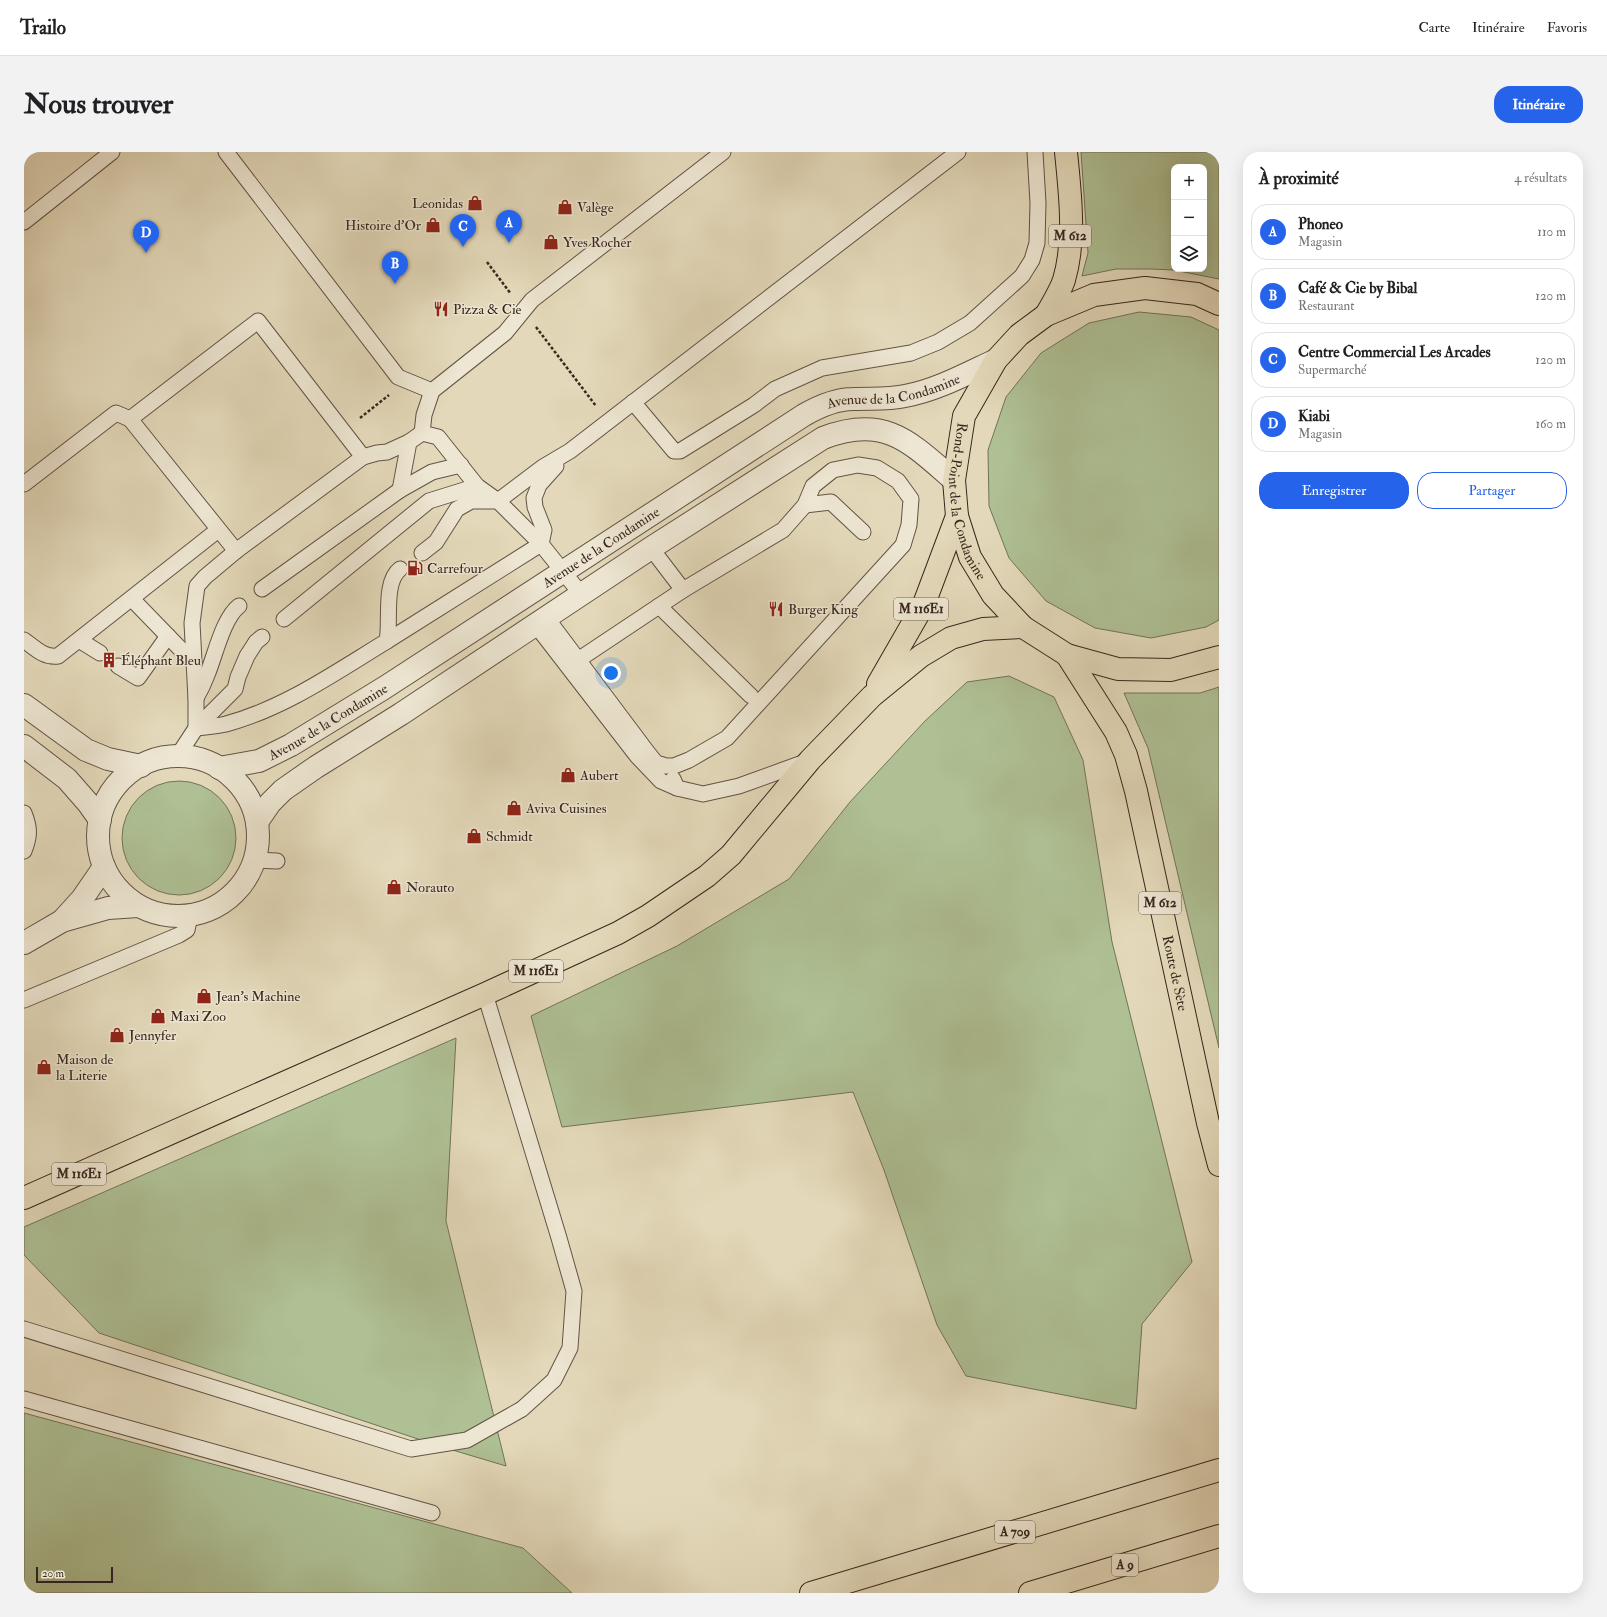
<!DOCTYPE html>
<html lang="fr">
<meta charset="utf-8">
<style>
:root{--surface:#fff;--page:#f2f2f2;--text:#202124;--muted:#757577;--line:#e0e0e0;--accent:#2563eb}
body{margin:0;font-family:"IM FELL Double Pica",serif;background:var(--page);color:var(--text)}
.controls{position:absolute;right:12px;top:12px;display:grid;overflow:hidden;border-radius:8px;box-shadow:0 4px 16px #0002}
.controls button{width:36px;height:36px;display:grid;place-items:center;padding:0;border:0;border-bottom:1px solid var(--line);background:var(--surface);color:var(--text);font:20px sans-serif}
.scale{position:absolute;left:12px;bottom:10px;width:77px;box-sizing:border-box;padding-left:4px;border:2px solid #38261e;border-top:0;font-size:11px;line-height:14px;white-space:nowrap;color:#38261e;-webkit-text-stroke:3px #ede6d2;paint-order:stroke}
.you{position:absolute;left:587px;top:521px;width:14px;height:14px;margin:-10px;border:3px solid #fff;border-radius:50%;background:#1a73e8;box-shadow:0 0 0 6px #1a73e833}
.badge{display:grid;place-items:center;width:26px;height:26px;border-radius:50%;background:var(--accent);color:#fff;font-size:13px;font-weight:700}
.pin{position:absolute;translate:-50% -33px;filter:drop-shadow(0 1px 2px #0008)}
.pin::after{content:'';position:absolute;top:21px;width:14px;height:12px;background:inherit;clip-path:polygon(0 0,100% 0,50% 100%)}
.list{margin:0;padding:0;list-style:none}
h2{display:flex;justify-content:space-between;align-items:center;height:52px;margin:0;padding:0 16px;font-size:17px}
h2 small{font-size:13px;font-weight:400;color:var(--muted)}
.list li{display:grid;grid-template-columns:26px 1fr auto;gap:12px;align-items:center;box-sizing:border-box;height:56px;margin:0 8px 8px;padding:0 8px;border:1px solid var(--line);border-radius:16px}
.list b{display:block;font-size:15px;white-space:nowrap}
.list p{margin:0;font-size:13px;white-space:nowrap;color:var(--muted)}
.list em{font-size:13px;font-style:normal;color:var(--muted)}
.actions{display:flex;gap:8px;padding:12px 16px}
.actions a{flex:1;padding:9px 0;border:1px solid var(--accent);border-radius:16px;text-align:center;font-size:14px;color:var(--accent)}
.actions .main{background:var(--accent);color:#fff}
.icon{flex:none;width:22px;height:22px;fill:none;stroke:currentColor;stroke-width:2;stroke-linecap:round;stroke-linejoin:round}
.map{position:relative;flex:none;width:1195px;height:1441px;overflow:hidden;border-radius:16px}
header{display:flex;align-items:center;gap:24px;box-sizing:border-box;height:56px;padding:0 20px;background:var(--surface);border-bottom:1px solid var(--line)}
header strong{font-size:19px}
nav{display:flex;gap:22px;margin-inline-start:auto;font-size:14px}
.intro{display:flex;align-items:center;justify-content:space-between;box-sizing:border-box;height:96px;padding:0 24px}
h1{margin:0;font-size:28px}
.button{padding:10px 18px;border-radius:16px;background:var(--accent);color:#fff;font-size:14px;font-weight:700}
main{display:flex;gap:24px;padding:0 24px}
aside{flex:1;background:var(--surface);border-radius:16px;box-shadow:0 4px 16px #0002}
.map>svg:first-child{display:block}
.green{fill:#aec094;stroke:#737359;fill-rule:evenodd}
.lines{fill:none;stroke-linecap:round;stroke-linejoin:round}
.service-casing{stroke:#635345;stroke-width:17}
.minor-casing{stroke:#635345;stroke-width:24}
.primary-casing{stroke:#38261e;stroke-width:24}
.motorway-casing{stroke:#38261e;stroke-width:24}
.path{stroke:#38261e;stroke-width:2.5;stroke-dasharray:3 2;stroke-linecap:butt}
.service{stroke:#ede6d2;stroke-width:15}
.minor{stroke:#ede6d2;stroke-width:22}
.primary{stroke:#e3d9ba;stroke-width:22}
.motorway{stroke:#e3d9ba;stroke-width:22}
.labels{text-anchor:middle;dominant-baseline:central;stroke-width:3;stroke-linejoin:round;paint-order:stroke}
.shield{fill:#ede6d2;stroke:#6e6054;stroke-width:1}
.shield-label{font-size:13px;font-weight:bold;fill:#38261e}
.poi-label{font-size:14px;fill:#38261e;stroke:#ede6d2;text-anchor:start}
.street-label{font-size:14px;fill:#38261e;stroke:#ede6d2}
</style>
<header>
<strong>Trailo</strong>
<nav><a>Carte</a><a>Itinéraire</a><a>Favoris</a></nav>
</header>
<div class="intro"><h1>Nous trouver</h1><a class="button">Itinéraire</a></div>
<main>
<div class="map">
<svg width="1195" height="1441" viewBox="0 0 1195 1441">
<rect width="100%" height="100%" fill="#e3d9ba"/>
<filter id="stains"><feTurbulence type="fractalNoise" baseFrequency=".005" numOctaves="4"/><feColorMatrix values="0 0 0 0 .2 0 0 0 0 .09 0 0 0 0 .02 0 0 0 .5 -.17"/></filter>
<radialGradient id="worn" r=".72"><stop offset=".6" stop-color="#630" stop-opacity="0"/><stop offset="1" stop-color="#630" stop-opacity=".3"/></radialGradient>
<!-- green -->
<g class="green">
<path d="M 1057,0 L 1195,0 L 1195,127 L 1150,118 L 1127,117 L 1092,117 L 1058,124 L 1064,101 ZM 1150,15 L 1180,15 L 1180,117 L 1150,117 Z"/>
<polygon points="1115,160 1167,165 1195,178 1195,468 1182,475 1127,486 1071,476 1022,449 985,406 965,354 964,298 982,245 1017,201 1065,171"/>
<polygon points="985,524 1030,545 1059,608 1088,790 1168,1110 1118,1172 1112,1257 942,1224 913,1173 860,1018 829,940 538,975 507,864 653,794 765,727 826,650 901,569 943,530"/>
<polygon points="1195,535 1195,896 1124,596 1100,541 1176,541"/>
<circle cx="155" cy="686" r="57"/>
<polygon points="432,886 422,1069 482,1314 415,1294 75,1181 0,1103 0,1075"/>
<polygon points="0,1261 499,1396 548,1441 0,1441"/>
</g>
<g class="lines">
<defs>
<g id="service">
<polyline points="202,0 374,225 408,239"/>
<polyline points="0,70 88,0"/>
<polyline points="609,250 650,299 656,299 730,253 751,237 798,216 887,201 914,190 946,171 998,124 1008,108 1013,91 1014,51 1011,0"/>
<polyline points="106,267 212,399"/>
<polyline points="398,281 414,285 453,334 474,349 517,392 557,442"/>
<polyline points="0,332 92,261 106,267 234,169 339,305"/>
<polyline points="376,338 385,290 398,281 400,263 408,239 481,181 508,148 699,0"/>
<polyline points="781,353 807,350 839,380"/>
<polyline points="627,396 659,438"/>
<polyline points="398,401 412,390 433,357 447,349 474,349 519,315 546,299 934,0"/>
<polyline points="238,437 376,338 408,320 437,313"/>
<polyline points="108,447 170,511"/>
<polyline points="635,454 727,544"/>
<polyline points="522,465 624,601 632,611 642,614 650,614 665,608 703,586 879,393 885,373 887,347 874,329 853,316 834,313 809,318 789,334 781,353 759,378 659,438 554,508"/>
<polyline points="260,467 405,349 453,334"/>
<polyline points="511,472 613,604 637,629 653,636"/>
<path d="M 0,488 C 11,496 20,506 34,504 L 194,378"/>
<polyline points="55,488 76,501"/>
<polyline points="363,489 517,392 520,378 511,355 510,346 515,333 532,314"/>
<polyline points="94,514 114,526 144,484"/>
<path d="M 172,546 C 176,539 180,531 183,523 C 191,504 199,466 215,454"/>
<path d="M 172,576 C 182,575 193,574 202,572 C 261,556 312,520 363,489 C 367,470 359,430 376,417"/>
<polyline points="172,576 211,537 214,525 223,504 232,490 238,485"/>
<polyline points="153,605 172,576 172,547 168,471 173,434 181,425 212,399 339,305 353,301 363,300 385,290"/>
<polyline points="649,627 653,636 679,642 715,634 784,609"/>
<path d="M 0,661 C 6,676 6,684 0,699"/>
<polyline points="231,708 253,709"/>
<polyline points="0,848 155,783 163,778 166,764"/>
<polyline points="0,1177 387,1297 443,1288 498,1257 530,1228 546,1196 550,1139 535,1086 461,842"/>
<polyline points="0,1247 408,1361"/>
</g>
<g id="minor">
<polyline points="0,553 62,598 84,607 117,614"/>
<polyline points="0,594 43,627 64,651 76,668"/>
<circle cx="154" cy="684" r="80"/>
<path id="s1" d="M 195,616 L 235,609 L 267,593 L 360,536 L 780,263 C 794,255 811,247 829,247 C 847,246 863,248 881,244 C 913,238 942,222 972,208"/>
<path d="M 233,670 L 246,651 L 259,638 L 292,615 L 377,562 L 627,396 L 799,286 C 861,262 886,290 930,328"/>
<polyline points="38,769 58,747 80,715"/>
<polyline points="0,791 38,769 84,756 114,754"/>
</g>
<g id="primary">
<path id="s2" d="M 1195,152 L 1173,142 L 1121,136 L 1070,143 L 1022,163 L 995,183 L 972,208 L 940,264 L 930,328 L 933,364 L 946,405 L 969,443 L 999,475 L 1043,503 L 1094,517 L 1147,518 L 1195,505"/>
<path d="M 1022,163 C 1028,152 1036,140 1040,128 C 1052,87 1046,41 1042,0"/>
<path id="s3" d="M 1043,503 L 1092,580 L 1102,603 L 1112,639 L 1184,971 L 1195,1013"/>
<polyline points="854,532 900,452 933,364"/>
<polyline points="0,1046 461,842 594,781 624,764 683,724 707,703 786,608 848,544 897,504 927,486 959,477 999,475"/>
</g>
<g id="motorway">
<polyline points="787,1441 1195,1318"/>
<polyline points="1006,1441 1195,1384"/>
</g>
</defs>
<!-- service casing -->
<use href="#service" class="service-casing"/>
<!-- minor casing -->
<use href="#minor" class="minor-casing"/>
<!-- primary casing -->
<use href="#primary" class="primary-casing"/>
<!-- motorway casing -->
<use href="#motorway" class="motorway-casing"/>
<!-- path -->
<g class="path">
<polyline points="463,110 487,142"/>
<polyline points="512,175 572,254"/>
<polyline points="336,266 365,243"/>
</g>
<!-- service -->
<use href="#service" class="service"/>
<!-- minor -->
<use href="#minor" class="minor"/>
<!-- primary -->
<use href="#primary" class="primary"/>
<!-- motorway -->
<use href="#motorway" class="motorway"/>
</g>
<!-- icons -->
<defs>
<symbol id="shop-bare" viewBox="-9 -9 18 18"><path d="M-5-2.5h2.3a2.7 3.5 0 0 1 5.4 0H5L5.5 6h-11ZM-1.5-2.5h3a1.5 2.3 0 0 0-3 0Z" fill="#8f2418" stroke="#ede6d2" stroke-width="2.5" paint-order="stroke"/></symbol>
<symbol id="restaurant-bare" viewBox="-9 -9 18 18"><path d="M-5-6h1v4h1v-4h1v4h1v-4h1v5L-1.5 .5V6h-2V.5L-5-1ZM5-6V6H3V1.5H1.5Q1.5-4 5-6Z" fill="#8f2418" stroke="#ede6d2" stroke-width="2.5" paint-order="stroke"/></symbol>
<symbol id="fuel-bare" viewBox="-9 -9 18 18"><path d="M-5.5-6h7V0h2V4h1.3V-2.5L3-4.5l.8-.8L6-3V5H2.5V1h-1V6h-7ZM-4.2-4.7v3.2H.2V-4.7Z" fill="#8f2418" stroke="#ede6d2" stroke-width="2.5" paint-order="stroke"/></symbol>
<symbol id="building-bare" viewBox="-9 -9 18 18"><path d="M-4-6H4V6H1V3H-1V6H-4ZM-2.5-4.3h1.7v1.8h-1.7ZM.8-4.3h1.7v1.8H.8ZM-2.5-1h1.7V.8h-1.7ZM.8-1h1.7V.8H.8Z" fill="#8f2418" stroke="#ede6d2" stroke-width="2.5" paint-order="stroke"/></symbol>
</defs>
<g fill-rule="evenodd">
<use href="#shop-bare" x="440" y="40" width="22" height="22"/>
<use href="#shop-bare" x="530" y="44" width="22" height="22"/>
<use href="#shop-bare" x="398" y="62" width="22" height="22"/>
<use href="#shop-bare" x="516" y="79" width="22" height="22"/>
<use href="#restaurant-bare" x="406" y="146" width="22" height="22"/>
<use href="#fuel-bare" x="380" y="405" width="22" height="22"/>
<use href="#restaurant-bare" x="741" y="446" width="22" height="22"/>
<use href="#building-bare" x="74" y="497" width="22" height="22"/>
<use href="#shop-bare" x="533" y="612" width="22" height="22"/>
<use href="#shop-bare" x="479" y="645" width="22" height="22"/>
<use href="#shop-bare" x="439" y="673" width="22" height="22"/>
<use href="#shop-bare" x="359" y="724" width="22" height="22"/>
<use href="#shop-bare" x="169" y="833" width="22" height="22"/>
<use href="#shop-bare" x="123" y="853" width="22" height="22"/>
<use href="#shop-bare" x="82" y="872" width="22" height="22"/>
<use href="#shop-bare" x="9" y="904" width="22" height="22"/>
</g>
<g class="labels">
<!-- shield labels -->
<g class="shield">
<rect x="1025" y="73" width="42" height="22" rx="3"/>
<rect x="870" y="446" width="54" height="22" rx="3"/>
<rect x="1115" y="740" width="42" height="22" rx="3"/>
<rect x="485" y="808" width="54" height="22" rx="3"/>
<rect x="28" y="1011" width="54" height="22" rx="3"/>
<rect x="971" y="1369" width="40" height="22" rx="3"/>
<rect x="1088" y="1402" width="26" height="22" rx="3"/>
</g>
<g class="shield-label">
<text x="1046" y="84">M 612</text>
<text x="897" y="457">M 116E1</text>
<text x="1136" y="751">M 612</text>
<text x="512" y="819">M 116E1</text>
<text x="55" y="1022">M 116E1</text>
<text x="991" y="1380">A 709</text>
<text x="1101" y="1413">A 9</text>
</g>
<!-- poi labels -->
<g class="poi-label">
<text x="439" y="51" text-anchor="end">Leonidas</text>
<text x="553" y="55">Valège</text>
<text x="397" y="73" text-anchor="end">Histoire d'Or</text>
<text x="539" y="90">Yves Rocher</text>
<text x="429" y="157">Pizza &amp; Cie</text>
<text x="403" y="416">Carrefour</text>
<text x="764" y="457">Burger King</text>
<text x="97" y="508">Éléphant Bleu</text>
<text x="556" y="623">Aubert</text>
<text x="502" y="656">Aviva Cuisines</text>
<text x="462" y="684">Schmidt</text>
<text x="382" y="735">Norauto</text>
<text x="192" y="844">Jean's Machine</text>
<text x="146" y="864">Maxi Zoo</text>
<text x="105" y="883">Jennyfer</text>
<text x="32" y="907">Maison de<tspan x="32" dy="16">la Literie</tspan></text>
</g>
<!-- street labels -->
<g class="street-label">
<text stroke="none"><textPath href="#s1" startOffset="780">Avenue de la Condamine</textPath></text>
<text stroke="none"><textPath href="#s2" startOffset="400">Rond-Point de la Condamine</textPath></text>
<text stroke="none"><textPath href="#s1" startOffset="444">Avenue de la Condamine</textPath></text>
<text stroke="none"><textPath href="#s1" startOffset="120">Avenue de la Condamine</textPath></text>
<text stroke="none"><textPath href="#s3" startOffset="340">Route de Sète</textPath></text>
</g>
</g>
<rect width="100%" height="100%" filter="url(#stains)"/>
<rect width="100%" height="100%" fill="url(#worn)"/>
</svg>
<div class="controls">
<button>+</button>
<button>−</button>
<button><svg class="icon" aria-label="layers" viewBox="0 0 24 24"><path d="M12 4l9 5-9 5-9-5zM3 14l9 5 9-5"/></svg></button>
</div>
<div class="scale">20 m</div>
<div class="you"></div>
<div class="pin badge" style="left:485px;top:91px">A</div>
<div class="pin badge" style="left:371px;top:132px">B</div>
<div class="pin badge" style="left:439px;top:95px">C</div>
<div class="pin badge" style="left:122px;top:101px">D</div>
</div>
<aside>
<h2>À proximité<small>4 résultats</small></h2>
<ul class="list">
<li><span class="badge">A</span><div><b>Phoneo</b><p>Magasin</p></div><em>110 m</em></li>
<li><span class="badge">B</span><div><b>Café &amp; Cie by Bibal</b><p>Restaurant</p></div><em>120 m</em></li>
<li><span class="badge">C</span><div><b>Centre Commercial Les Arcades</b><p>Supermarché</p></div><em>120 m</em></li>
<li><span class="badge">D</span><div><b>Kiabi</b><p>Magasin</p></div><em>160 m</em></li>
</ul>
<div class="actions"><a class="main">Enregistrer</a><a>Partager</a></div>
</aside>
</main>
